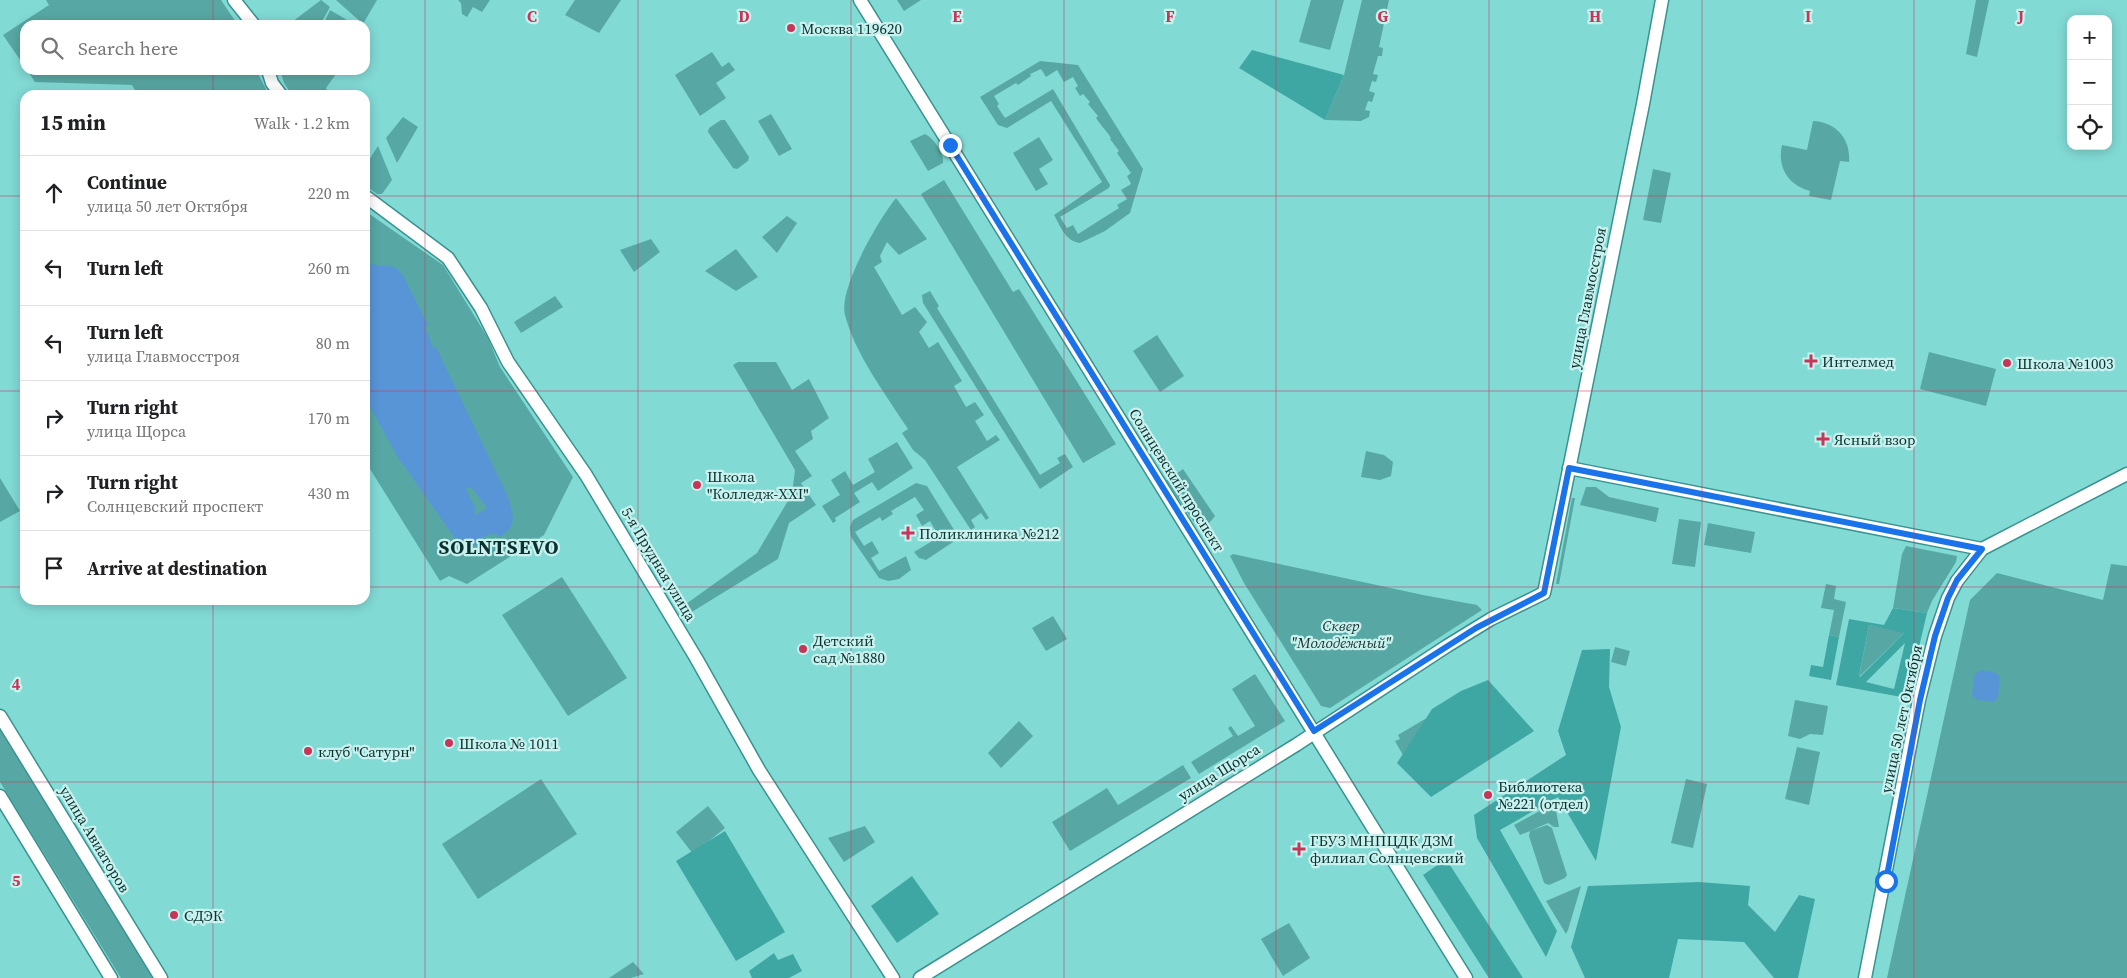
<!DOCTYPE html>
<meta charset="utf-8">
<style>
:root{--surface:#fff;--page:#f6f6f6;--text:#202124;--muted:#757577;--line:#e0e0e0}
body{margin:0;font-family:"Source Serif 4",serif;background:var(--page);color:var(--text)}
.controls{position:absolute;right:15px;top:15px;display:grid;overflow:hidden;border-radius:10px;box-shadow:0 2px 12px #0003}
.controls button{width:45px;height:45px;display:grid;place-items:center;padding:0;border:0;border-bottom:1px solid var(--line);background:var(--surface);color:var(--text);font:25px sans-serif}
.stop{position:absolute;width:15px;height:15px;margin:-11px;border:4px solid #1a73e8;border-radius:50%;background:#fff}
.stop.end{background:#1a73e8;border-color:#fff;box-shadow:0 1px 5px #0008}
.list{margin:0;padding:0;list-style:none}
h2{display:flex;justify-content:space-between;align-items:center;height:65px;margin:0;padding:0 20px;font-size:21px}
h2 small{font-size:16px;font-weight:400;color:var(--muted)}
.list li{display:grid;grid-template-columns:32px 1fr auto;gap:15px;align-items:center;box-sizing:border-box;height:75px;padding:0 20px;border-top:1px solid var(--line)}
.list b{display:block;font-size:19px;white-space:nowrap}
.list p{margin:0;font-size:16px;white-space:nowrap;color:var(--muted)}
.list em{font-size:16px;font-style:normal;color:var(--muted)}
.icon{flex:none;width:28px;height:28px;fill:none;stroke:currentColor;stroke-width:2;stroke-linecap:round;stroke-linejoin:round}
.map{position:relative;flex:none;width:2127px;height:978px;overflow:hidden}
.search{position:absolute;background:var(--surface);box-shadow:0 2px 12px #0003;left:20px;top:20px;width:350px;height:55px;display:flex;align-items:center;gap:12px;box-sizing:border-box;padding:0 18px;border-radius:15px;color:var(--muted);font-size:19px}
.panel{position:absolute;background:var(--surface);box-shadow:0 2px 12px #0003;left:20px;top:90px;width:350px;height:515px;border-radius:15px}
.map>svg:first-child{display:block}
.green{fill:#57a8a4;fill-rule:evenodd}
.forest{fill:#3fa7a3;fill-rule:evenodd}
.water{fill:#5895d7;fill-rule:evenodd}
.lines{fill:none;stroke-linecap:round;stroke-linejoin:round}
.minor-casing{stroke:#389390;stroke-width:15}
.minor{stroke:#fff;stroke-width:12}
.route{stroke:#1a73e8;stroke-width:6}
.grid{fill:none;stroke:#c63658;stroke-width:1;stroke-opacity:0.55}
.poi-dot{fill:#c63658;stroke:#c9f2ef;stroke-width:2}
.labels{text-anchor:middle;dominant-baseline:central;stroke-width:4.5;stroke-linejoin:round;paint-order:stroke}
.poi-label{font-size:15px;fill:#0a3130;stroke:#c9f2ef;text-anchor:start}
.street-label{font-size:15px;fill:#0a3130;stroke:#c9f2ef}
.park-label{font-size:15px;font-style:italic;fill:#18302f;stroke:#c9f2ef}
.district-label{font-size:20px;font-weight:bold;letter-spacing:1px;fill:#0a3130;stroke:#c9f2ef}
.grid-label{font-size:16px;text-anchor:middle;font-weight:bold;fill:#c63658;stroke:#c9f2ef;stroke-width:4.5;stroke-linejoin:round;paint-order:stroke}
</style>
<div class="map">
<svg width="2127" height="978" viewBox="0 0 2127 978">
<rect width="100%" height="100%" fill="#82dad5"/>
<!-- green -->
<g class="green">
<polygon points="46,0 221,0 238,25 25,25 25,67 3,35 49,5"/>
<polygon points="321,0 330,7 320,25 288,25"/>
<polygon points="336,0 377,0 363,24"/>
<polygon points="458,0 490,0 482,12 473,7 467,17 462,14 461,3"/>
<polygon points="575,0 621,0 599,33 565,15"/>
<polygon points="897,0 921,0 904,11"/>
<polygon points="1311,0 1344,0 1330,50 1299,42"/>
<polygon points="1362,0 1389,0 1379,47 1383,48 1382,56 1378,56 1373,74 1378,75 1376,82 1372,81 1369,91 1375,93 1372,102 1368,101 1365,110 1370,111 1369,117 1361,121 1325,120 1344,75"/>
<polygon points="1976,0 1989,0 1977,57 1966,54"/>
<polygon points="330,10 347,20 345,25 323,25"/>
<polygon points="712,52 722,67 729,62 735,70 716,83 726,98 700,116 675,75"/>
<path d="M 1040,61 L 1078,65 L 1143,169 L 1130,213 L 1105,231 L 1080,243 C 1065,241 1061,227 1054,215 L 1102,182 L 1051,101 L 1007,128 L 998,125 L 980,97 ZM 1041,69 L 1046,77 L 1057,70 L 1064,82 L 1073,77 L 1078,86 L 1075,88 L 1080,96 L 1083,94 L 1090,102 L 1088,104 L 1098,116 L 1096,118 C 1101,126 1107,131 1111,138 L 1110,139 L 1119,151 L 1117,153 L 1131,173 L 1127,176 L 1131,184 L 1121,190 L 1127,199 L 1117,205 L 1119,208 L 1078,234 L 1073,225 L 1067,228 L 1060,217 L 1109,188 L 1110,185 L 1053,89 L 1005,118 L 997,106 L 999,104 L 994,96 L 1016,83 L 1018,85 L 1031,76 L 1030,74 Z"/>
<polygon points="27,70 256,70 269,95 138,95 132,85 35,82"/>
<polygon points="280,70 330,70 336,74 326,88 329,95 292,95 284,83"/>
<polygon points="771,114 792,149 779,156 758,121"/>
<polygon points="403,117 418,127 397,163 386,138"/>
<polygon points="721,120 725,120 749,157 748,161 737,169 733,168 708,132 709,128"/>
<path d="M 1813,121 C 1836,122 1851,139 1849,162 L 1840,161 L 1831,200 L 1809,196 L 1810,191 C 1788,185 1777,167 1782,145 L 1807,150 Z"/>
<path d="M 925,134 C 934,138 944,154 943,163 L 928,171 L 910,141 Z"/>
<polygon points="1039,137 1053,160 1039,169 1048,184 1036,191 1013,153"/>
<polygon points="378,146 392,180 382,194 377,194 365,185 365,166"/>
<polygon points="1653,169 1671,173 1661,223 1643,220"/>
<polygon points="944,180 1013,292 1019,289 1116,444 1083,463 921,194"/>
<path d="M 896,198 L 927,239 L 899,255 L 887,242 L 880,256 L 882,262 L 874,267 L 902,315 L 915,307 L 927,322 L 919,332 L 929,348 L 938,342 L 962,381 L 954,386 L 966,407 L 975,402 L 984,415 L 975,421 L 987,441 L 996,435 L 1000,440 L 957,467 L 989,518 L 986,520 L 981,513 L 971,520 L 975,527 L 971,530 L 925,460 L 913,450 L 902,433 L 908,429 C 886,395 855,354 845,315 C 838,289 879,219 896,198 Z"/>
<polygon points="365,211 443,265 488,338 500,367 573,477 544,535 467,584 449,576 440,581 365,461"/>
<polygon points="787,216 797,223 777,253 762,237"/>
<polygon points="651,239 660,252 634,272 620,250"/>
<polygon points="736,249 758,277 736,291 705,271"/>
<polygon points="930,291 939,306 937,308 1040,475 1060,463 1057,458 1065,454 1073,467 1040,489 923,303 922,295"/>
<polygon points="555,296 563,307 521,333 514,322"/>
<polygon points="1157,335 1184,376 1160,392 1133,351"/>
<polygon points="1929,352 1996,369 1986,406 1920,389"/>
<polygon points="738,362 776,362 792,390 809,379 829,418 811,431 813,439 795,451 812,476 801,483 816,505 789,523 778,559 682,618 679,609 757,553 792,494 795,470 733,365"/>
<polygon points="897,442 913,468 878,491 872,482 854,493 860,502 835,518 836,521 833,523 822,506 840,495 831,480 845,471 853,485 875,472 868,459"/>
<polygon points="1366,451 1384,455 1393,462 1391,476 1380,480 1361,477"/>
<polygon points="1183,469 1215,516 1205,528 1196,525 1166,481"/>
<polygon points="0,478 20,511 0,522"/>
<polygon points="916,483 927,486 956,533 953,542 926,560 919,558 914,552 939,537 930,521 922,526 916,515 924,510 915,497 891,511 893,514 882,521 880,517 855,532 864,546 872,541 879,553 871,558 879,571 906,556 911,570 899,579 888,581 879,578 851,537 850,527 853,520"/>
<polygon points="1586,487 1596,487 1609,497 1659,508 1656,522 1580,505"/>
<polygon points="1572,498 1575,498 1559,584 1556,584"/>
<polygon points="1679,519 1701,522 1695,567 1672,564"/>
<polygon points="1708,523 1755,532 1751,553 1704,545"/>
<polygon points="1906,546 1957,556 1956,562 1932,601 1927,613 1893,608 1902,554"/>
<polygon points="1233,554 1423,595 1477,605 1482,610 1330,708 1321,706 1244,583 1230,556"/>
<polygon points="2111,564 2127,566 2127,978 1887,978 1970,600 1997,573 2103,600"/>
<polygon points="562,577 627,678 568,716 502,615"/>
<polygon points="1826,584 1836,586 1834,599 1846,602 1839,637 1829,635 1834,610 1821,608"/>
<polygon points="1053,616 1067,639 1046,651 1032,628"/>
<polygon points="1869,625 1905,632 1859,677"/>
<polygon points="1615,647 1630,651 1626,666 1611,662"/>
<polygon points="1255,674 1285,721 1199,774 1191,762 1233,736 1228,728 1231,726 1238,736 1255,726 1232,689"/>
<polygon points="1795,700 1828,706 1823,735 1810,734 1800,739 1788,736"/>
<polygon points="1425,719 1436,738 1404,757 1395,741 1400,739 1398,735"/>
<polygon points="1019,721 1033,736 1001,768 988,753"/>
<polygon points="0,727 155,978 121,978 0,782"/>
<polygon points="1797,747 1820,752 1809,805 1785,799"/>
<polygon points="1183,765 1191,778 1070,851 1052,822 1107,788 1118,805"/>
<polygon points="541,779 577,834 478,899 442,844"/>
<polygon points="1686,779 1707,784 1693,848 1671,843"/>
<polygon points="1555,805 1559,827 1554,827 1548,823 1530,831 1547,825 1552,828 1567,875 1565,878 1549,885 1544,883 1529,836 1530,831 1520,835 1514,825 1545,808"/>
<polygon points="708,806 725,828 693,854 676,832"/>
<polygon points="865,826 875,842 844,862 828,838"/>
<polygon points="1581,886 1568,930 1566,934 1546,901"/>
<polygon points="1289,923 1310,958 1283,976 1261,939"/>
<polygon points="633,962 644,974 631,978 609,978"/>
</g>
<!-- forest -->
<g class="forest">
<polygon points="1252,50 1344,75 1325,120 1239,68"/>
<path d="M 1893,608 L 1927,613 L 1907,698 L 1836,685 L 1849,619 L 1884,625 ZM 1869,625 L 1904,633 L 1860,677 L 1859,676 ZM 1905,643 L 1894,689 L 1866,682 Z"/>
<polygon points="1829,635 1839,637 1831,680 1809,676 1811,665 1823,667"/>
<polygon points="1610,649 1609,687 1621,727 1596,861 1558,797 1500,830 1557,931 1546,957 1477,838 1474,815 1566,755 1558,731 1582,650"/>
<polygon points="1488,680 1534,731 1431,797 1397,763 1432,709 1461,691"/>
<polygon points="725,831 785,932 736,961 676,861"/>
<polygon points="1446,859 1523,978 1489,978 1423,875"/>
<polygon points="912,876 939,914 897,943 871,906"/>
<polygon points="1699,882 1750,886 1748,905 1775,932 1799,895 1815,899 1798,978 1774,978 1744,942 1678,939 1669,978 1585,978 1571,947 1588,886"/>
<polygon points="774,953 778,960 793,954 802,971 789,978 752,978 749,971"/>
</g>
<!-- water -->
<g class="water">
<path d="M 368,264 L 395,267 L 403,275 L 428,325 L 425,327 L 433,348 L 436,347 L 509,499 C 513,518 518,524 500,537 L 493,533 L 483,537 L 480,544 L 469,547 L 457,541 L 397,456 L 371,408 L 369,409 L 365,402 L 365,265 ZM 471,487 L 487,508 L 476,515 L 474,511 L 476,510 L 466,489 Z"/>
<polygon points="1981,670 1996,673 2000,678 1998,698 1994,702 1977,700 1972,695 1975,674"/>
</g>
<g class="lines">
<defs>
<g id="minor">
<polyline points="234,0 254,25"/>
<polyline points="860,0 1466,978"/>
<polyline points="268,70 272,83 281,95"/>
<polyline points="365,196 448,258 481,308 508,362 586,475 696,658 759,770 893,978"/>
<polyline points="1569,468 1982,549"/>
<polyline points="0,716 161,978"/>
<polyline points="0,796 111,978"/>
<polyline points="920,978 1296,745 1447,646 1491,619 1544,593 1643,104 1662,0"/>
<polyline points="1865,978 1919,700 1935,636 1948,598 1957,581 1982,549 2127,474"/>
</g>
</defs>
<!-- minor casing -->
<use href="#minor" class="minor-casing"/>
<!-- minor -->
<use href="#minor" class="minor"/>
</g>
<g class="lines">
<!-- route -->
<polyline class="route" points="950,145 1314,731 1476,628 1544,593 1569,468 1982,549 1957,580 1948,598 1935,636 1920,700 1886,881"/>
</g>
<!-- grid -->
<path class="grid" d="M 213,0 L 213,25M 425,0 L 425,978M 638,0 L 638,978M 851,0 L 851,978M 1064,0 L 1064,978M 1276,0 L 1276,978M 1489,0 L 1489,978M 1702,0 L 1702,978M 1914,0 L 1914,978M 213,70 L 213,95M 0,196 L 25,196M 365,196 L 2127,196M 0,391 L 25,391M 365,391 L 2127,391M 0,587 L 25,587M 365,587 L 2127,587M 213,600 L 213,978M 0,782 L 2127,782"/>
<!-- markers -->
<g class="poi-dot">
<circle cx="791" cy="28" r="5"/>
<path d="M1808.5 353.5h5v5h5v5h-5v5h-5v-5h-5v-5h5z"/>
<circle cx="2007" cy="363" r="5"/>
<path d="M1820.5 431.5h5v5h5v5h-5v5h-5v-5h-5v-5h5z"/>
<circle cx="697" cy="485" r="5"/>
<path d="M905.5 525.5h5v5h5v5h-5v5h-5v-5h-5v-5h5z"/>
<circle cx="803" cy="649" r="5"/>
<circle cx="449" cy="743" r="5"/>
<circle cx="308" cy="751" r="5"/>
<circle cx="1488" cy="795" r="5"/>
<path d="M1296.5 841.5h5v5h5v5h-5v5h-5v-5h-5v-5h5z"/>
<circle cx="174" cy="915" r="5"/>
</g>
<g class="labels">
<!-- poi labels -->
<g class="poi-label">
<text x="801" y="28">Москва 119620</text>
<text x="1822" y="361">Интелмед</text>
<text x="2017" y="363">Школа №1003</text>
<text x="1834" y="439">Ясный взор</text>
<text x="707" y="476">Школа<tspan x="707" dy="17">"Колледж-XXI"</tspan></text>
<text x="919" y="533">Поликлиника №212</text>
<text x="813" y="640">Детский<tspan x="813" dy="17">сад №1880</tspan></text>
<text x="459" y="743">Школа № 1011</text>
<text x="318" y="751">клуб "Сатурн"</text>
<text x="1498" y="786">Библиотека<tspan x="1498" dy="17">№221 (отдел)</tspan></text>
<text x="1310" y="840">ГБУЗ МНПЦДК ДЗМ<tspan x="1310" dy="17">филиал Солнцевский</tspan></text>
<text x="184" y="915">СДЭК</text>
</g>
<!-- street labels -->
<g class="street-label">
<text transform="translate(1587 298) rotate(-79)">улица Главмосстроя</text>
<text transform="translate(1177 480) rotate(58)">Солнцевский проспект</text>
<text transform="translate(659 564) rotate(59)">5-я Прудная улица</text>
<text transform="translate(1901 719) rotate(-78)">улица 50 лет Октября</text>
<text transform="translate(1219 772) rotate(-32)">улица Щорса</text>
<text transform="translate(95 839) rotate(59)">улица Авиаторов</text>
</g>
<!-- park labels -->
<g class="park-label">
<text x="1341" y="625">Сквер<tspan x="1341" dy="17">"Молодёжный"</tspan></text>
</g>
<!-- district labels -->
<g class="district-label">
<text x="499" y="547">SOLNTSEVO</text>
</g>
</g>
<g class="grid-label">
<text x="532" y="22">C</text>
<text x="744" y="22">D</text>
<text x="957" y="22">E</text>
<text x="1170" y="22">F</text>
<text x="1383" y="22">G</text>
<text x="1595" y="22">H</text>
<text x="1808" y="22">I</text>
<text x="2021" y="22">J</text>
<text x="16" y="690">4</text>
<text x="16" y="886">5</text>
</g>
</svg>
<div class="controls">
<button>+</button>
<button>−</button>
<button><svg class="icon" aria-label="locate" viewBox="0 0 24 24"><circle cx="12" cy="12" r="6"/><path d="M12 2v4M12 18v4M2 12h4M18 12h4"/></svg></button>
</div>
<div class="stop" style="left:1886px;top:881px"></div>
<div class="stop end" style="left:950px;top:145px"></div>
<div class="search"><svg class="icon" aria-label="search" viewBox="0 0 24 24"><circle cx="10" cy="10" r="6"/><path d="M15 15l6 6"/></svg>Search here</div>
<section class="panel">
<h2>15 min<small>Walk · 1.2 km</small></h2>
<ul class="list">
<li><svg class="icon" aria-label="ahead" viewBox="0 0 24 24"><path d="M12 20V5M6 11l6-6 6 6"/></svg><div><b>Continue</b><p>улица 50 лет Октября</p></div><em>220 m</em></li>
<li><svg class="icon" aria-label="left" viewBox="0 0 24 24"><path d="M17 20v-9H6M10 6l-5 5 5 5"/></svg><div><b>Turn left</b></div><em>260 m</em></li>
<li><svg class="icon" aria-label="left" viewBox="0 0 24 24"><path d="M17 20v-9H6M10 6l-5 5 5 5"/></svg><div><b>Turn left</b><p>улица Главмосстроя</p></div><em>80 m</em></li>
<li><svg class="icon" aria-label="right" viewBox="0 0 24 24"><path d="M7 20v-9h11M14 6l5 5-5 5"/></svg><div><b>Turn right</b><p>улица Щорса</p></div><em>170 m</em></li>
<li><svg class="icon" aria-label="right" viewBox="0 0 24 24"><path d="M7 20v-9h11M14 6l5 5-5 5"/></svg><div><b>Turn right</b><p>Солнцевский проспект</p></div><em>430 m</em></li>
<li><svg class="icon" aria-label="arrive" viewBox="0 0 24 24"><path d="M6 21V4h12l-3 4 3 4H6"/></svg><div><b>Arrive at destination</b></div></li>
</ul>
</section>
</div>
